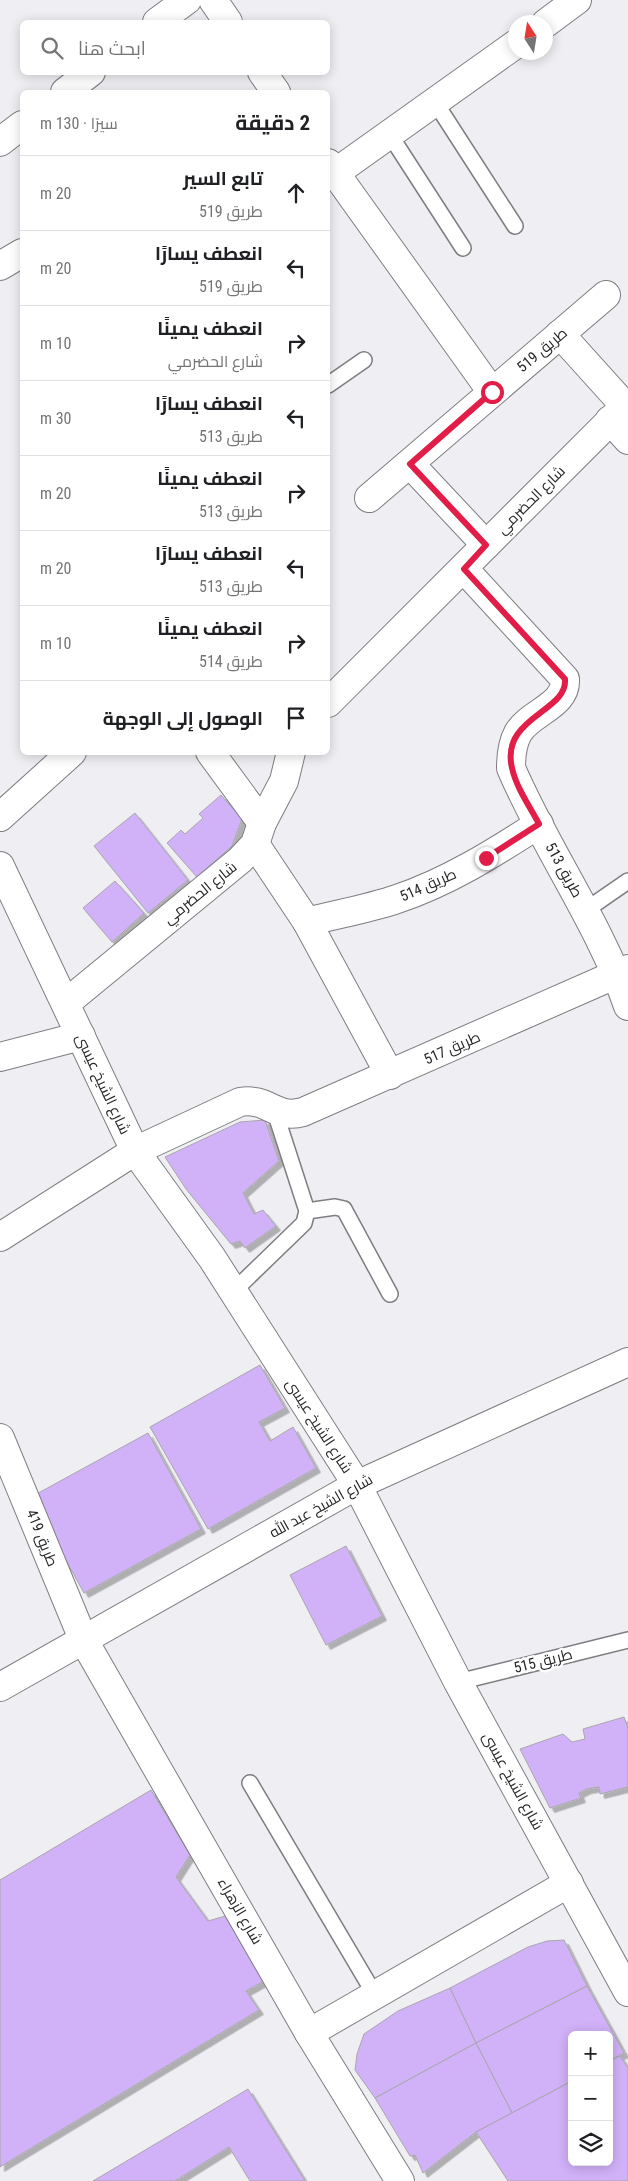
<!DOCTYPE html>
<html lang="ar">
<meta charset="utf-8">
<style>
:root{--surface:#fff;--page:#f2f2f2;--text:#202124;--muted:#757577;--line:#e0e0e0}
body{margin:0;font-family:"Roboto Condensed",Cairo,sans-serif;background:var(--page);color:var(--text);direction:rtl}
.controls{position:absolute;right:15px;bottom:15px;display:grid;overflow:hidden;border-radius:8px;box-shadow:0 2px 12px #0003}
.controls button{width:45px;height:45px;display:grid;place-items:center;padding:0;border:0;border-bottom:1px solid var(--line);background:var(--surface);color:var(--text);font:25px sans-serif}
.compass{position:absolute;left:508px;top:15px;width:45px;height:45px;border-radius:50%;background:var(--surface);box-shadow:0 2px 12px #0003;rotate:348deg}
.stop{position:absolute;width:15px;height:15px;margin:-11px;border:4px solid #e11d48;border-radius:50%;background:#fff}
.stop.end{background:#e11d48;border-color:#fff;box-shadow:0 1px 5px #0008}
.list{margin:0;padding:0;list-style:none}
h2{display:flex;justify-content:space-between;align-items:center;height:65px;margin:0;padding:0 20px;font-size:21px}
h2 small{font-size:16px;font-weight:400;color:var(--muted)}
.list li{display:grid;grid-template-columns:32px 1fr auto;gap:15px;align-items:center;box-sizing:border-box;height:75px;padding:0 20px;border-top:1px solid var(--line)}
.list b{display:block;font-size:19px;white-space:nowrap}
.list p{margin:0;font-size:16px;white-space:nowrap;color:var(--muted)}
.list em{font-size:16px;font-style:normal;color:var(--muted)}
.icon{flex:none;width:28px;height:28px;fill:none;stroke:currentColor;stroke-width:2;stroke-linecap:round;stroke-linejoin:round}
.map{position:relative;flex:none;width:628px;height:2181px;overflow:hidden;direction:ltr}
.search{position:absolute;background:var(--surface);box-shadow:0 2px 12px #0003;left:20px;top:20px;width:310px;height:55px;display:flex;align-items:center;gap:12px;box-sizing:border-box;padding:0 18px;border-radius:8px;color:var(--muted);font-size:19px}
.panel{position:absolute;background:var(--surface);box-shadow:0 2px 12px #0003;left:20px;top:90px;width:310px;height:665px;border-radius:8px;direction:rtl}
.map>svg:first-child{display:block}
.building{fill:#d1b1f8;stroke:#a8a7ab;filter:url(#shadow)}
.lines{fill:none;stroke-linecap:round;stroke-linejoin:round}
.service-casing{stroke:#7f7d81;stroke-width:18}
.minor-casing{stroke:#7f7d81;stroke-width:30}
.tertiary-casing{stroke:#7f7d81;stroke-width:30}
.service{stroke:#fff;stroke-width:15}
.minor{stroke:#fff;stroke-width:28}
.tertiary{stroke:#fff;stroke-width:28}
.route{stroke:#e11d48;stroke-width:6}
.labels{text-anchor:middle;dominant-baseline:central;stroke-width:5;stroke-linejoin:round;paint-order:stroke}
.street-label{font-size:15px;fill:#262527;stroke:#fff}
</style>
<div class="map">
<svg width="628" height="2181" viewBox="0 0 628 2181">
<defs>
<filter id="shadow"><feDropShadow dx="4.5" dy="4.5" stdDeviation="0" flood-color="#0004"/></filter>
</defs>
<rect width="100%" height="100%" fill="#efeef2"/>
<!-- building -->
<g class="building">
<polygon points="221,795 242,819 232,846 197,877 167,843 181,830 185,834 203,818 199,814"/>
<polygon points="135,813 188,880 148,913 94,846"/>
<polygon points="115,881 144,913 112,942 83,908"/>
<polygon points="265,1120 279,1161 243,1193 254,1214 263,1210 276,1226 245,1248 240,1241 231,1244 186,1189 165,1157 240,1122"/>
<polygon points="260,1365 285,1408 259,1422 270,1441 293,1427 316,1468 208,1529 150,1427"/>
<polygon points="148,1433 201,1529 84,1593 31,1497"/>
<polygon points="346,1546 382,1616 326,1645 290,1575"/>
<polygon points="624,1717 628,1728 628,1787 600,1794 599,1787 587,1789 579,1793 581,1798 550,1808 520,1749 563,1734 572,1742 585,1739 583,1729"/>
<polygon points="151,1790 190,1855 176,1877 208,1921 225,1916 264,1981 246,1991 259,2010 0,2167 0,1880"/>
<polygon points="564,1940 587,1986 476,2043 450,1988 528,1947 547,1941"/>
<polygon points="587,1986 624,2053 609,2061 609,2035 572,2035 572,2081 512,2113 476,2043"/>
<polygon points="450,1988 476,2043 375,2098 355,2070 357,2054 364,2034 398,2011"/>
<polygon points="476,2043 512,2113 476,2132 423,2173 415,2155 410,2156 375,2098"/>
<polygon points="620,2056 628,2068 628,2181 508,2181 476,2132 572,2081 572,2162 609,2162 609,2061"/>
<polygon points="248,2089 305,2181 250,2181 229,2147 175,2181 93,2181"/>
</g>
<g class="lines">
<defs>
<g id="service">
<polyline points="435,102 515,226"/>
<polyline points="390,135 463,248"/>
<polyline points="328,385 364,360"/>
<polyline points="586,910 628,881"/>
<polyline points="307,1211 335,1207 344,1209 390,1294"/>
<polyline points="231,1290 241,1284 304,1223 307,1211 274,1109"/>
<polyline points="458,1682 628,1640"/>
<polyline points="250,1783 375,1995"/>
</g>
<g id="minor">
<polyline points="213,0 228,22"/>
<polyline points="157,22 187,0"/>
<polyline points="546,23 577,0"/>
<polyline points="262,72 276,92"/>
<polyline points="65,92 91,72"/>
<polyline points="0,142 22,125"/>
<polyline points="328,163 492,392"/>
<polyline points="335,173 516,44"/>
<polyline points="0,266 22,253"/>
<polyline points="560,334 625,406"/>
<polyline points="610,420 628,440"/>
<polyline points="410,464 486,545"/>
<polyline points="369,498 606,295"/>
<path d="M 464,569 L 565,679 C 567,706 530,712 518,733 C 512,744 511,755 511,768 C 546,850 599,922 628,1006"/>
<polyline points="210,752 262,823"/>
<polyline points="0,817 72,752"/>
<polyline points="255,844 307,922 390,1075"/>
<path d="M 307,922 C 337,914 368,909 397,899 C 448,882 494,853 539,824"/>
<polyline points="0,1057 81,1036"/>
<path d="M 0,1237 L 135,1151 L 240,1102 C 268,1097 275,1120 303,1112 L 628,969"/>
<polyline points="0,1438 83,1639 309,2033 400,2181"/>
<polyline points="309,2033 569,1883"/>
</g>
<g id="tertiary">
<polyline points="328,703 628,403"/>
<polyline points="0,866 135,1151 212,1258 357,1485 458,1682 628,1992"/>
<polyline points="66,1003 240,860 255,844 262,823 284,781 291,752"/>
<polyline points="0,1687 357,1485 628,1362"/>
</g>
</defs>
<!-- service casing -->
<use href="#service" class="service-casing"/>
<!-- minor casing -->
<use href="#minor" class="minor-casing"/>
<!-- tertiary casing -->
<use href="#tertiary" class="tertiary-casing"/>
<!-- service -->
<use href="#service" class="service"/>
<!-- minor -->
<use href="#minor" class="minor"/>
<!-- tertiary -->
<use href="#tertiary" class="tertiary"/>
</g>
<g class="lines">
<!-- route -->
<path class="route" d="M 486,858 L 539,824 C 530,807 516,787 512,768 C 500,717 568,712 565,679 L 464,569 L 486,545 L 410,464 L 492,392"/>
</g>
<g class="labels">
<!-- street labels -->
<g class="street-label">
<text transform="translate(542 350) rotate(-40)">طريق 519</text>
<text transform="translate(531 500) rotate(-45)">شارع الحضرمي</text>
<text transform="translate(564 870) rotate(61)">طريق 513</text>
<text transform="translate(428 885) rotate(-24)">طريق 514</text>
<text transform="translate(200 893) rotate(-39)">شارع الحضرمي</text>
<text transform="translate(452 1048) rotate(-24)">طريق 517</text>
<text transform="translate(103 1084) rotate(65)">شارع الشيخ عيسى</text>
<text transform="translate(319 1426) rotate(57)">شارع الشيخ عيسى</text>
<text transform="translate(321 1506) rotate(-29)">شارع الشيخ عبد الله</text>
<text transform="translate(42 1538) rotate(68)">طريق 419</text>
<text transform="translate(543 1661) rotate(-14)">طريق 515</text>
<text transform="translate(513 1781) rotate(61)">شارع الشيخ عيسى</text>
<text transform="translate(240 1911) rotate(60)">شارع الزهراء</text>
</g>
</g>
</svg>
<div class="controls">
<button>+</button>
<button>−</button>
<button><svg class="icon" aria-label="layers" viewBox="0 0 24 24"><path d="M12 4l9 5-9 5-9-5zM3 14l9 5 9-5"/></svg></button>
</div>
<svg class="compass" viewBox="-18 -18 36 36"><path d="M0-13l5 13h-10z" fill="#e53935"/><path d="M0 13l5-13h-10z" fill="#757577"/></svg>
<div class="stop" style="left:492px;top:392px"></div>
<div class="stop end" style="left:486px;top:858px"></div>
<div class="search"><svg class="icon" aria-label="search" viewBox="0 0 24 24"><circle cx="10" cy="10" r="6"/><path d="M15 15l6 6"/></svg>ابحث هنا</div>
<section class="panel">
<h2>2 دقيقة<small>سيرًا · 130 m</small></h2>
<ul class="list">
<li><svg class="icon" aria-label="ahead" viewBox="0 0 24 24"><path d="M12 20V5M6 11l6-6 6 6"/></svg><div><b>تابع السير</b><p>طريق 519</p></div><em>20 m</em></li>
<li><svg class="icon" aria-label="left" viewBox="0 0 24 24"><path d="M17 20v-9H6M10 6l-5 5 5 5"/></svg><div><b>انعطف يسارًا</b><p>طريق 519</p></div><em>20 m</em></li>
<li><svg class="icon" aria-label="right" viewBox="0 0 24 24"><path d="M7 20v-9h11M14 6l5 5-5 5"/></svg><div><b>انعطف يمينًا</b><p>شارع الحضرمي</p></div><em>10 m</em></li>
<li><svg class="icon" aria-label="left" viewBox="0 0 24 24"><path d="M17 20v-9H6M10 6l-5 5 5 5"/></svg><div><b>انعطف يسارًا</b><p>طريق 513</p></div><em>30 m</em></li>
<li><svg class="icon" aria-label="right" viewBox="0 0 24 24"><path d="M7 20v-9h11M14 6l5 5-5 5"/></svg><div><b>انعطف يمينًا</b><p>طريق 513</p></div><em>20 m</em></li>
<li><svg class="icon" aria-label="left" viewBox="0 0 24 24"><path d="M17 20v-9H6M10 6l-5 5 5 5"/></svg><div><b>انعطف يسارًا</b><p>طريق 513</p></div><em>20 m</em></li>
<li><svg class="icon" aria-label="right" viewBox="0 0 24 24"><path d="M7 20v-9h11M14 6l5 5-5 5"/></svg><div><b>انعطف يمينًا</b><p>طريق 514</p></div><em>10 m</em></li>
<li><svg class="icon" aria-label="arrive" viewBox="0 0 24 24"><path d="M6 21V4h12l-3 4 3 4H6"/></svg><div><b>الوصول إلى الوجهة</b></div></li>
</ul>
</section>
</div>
